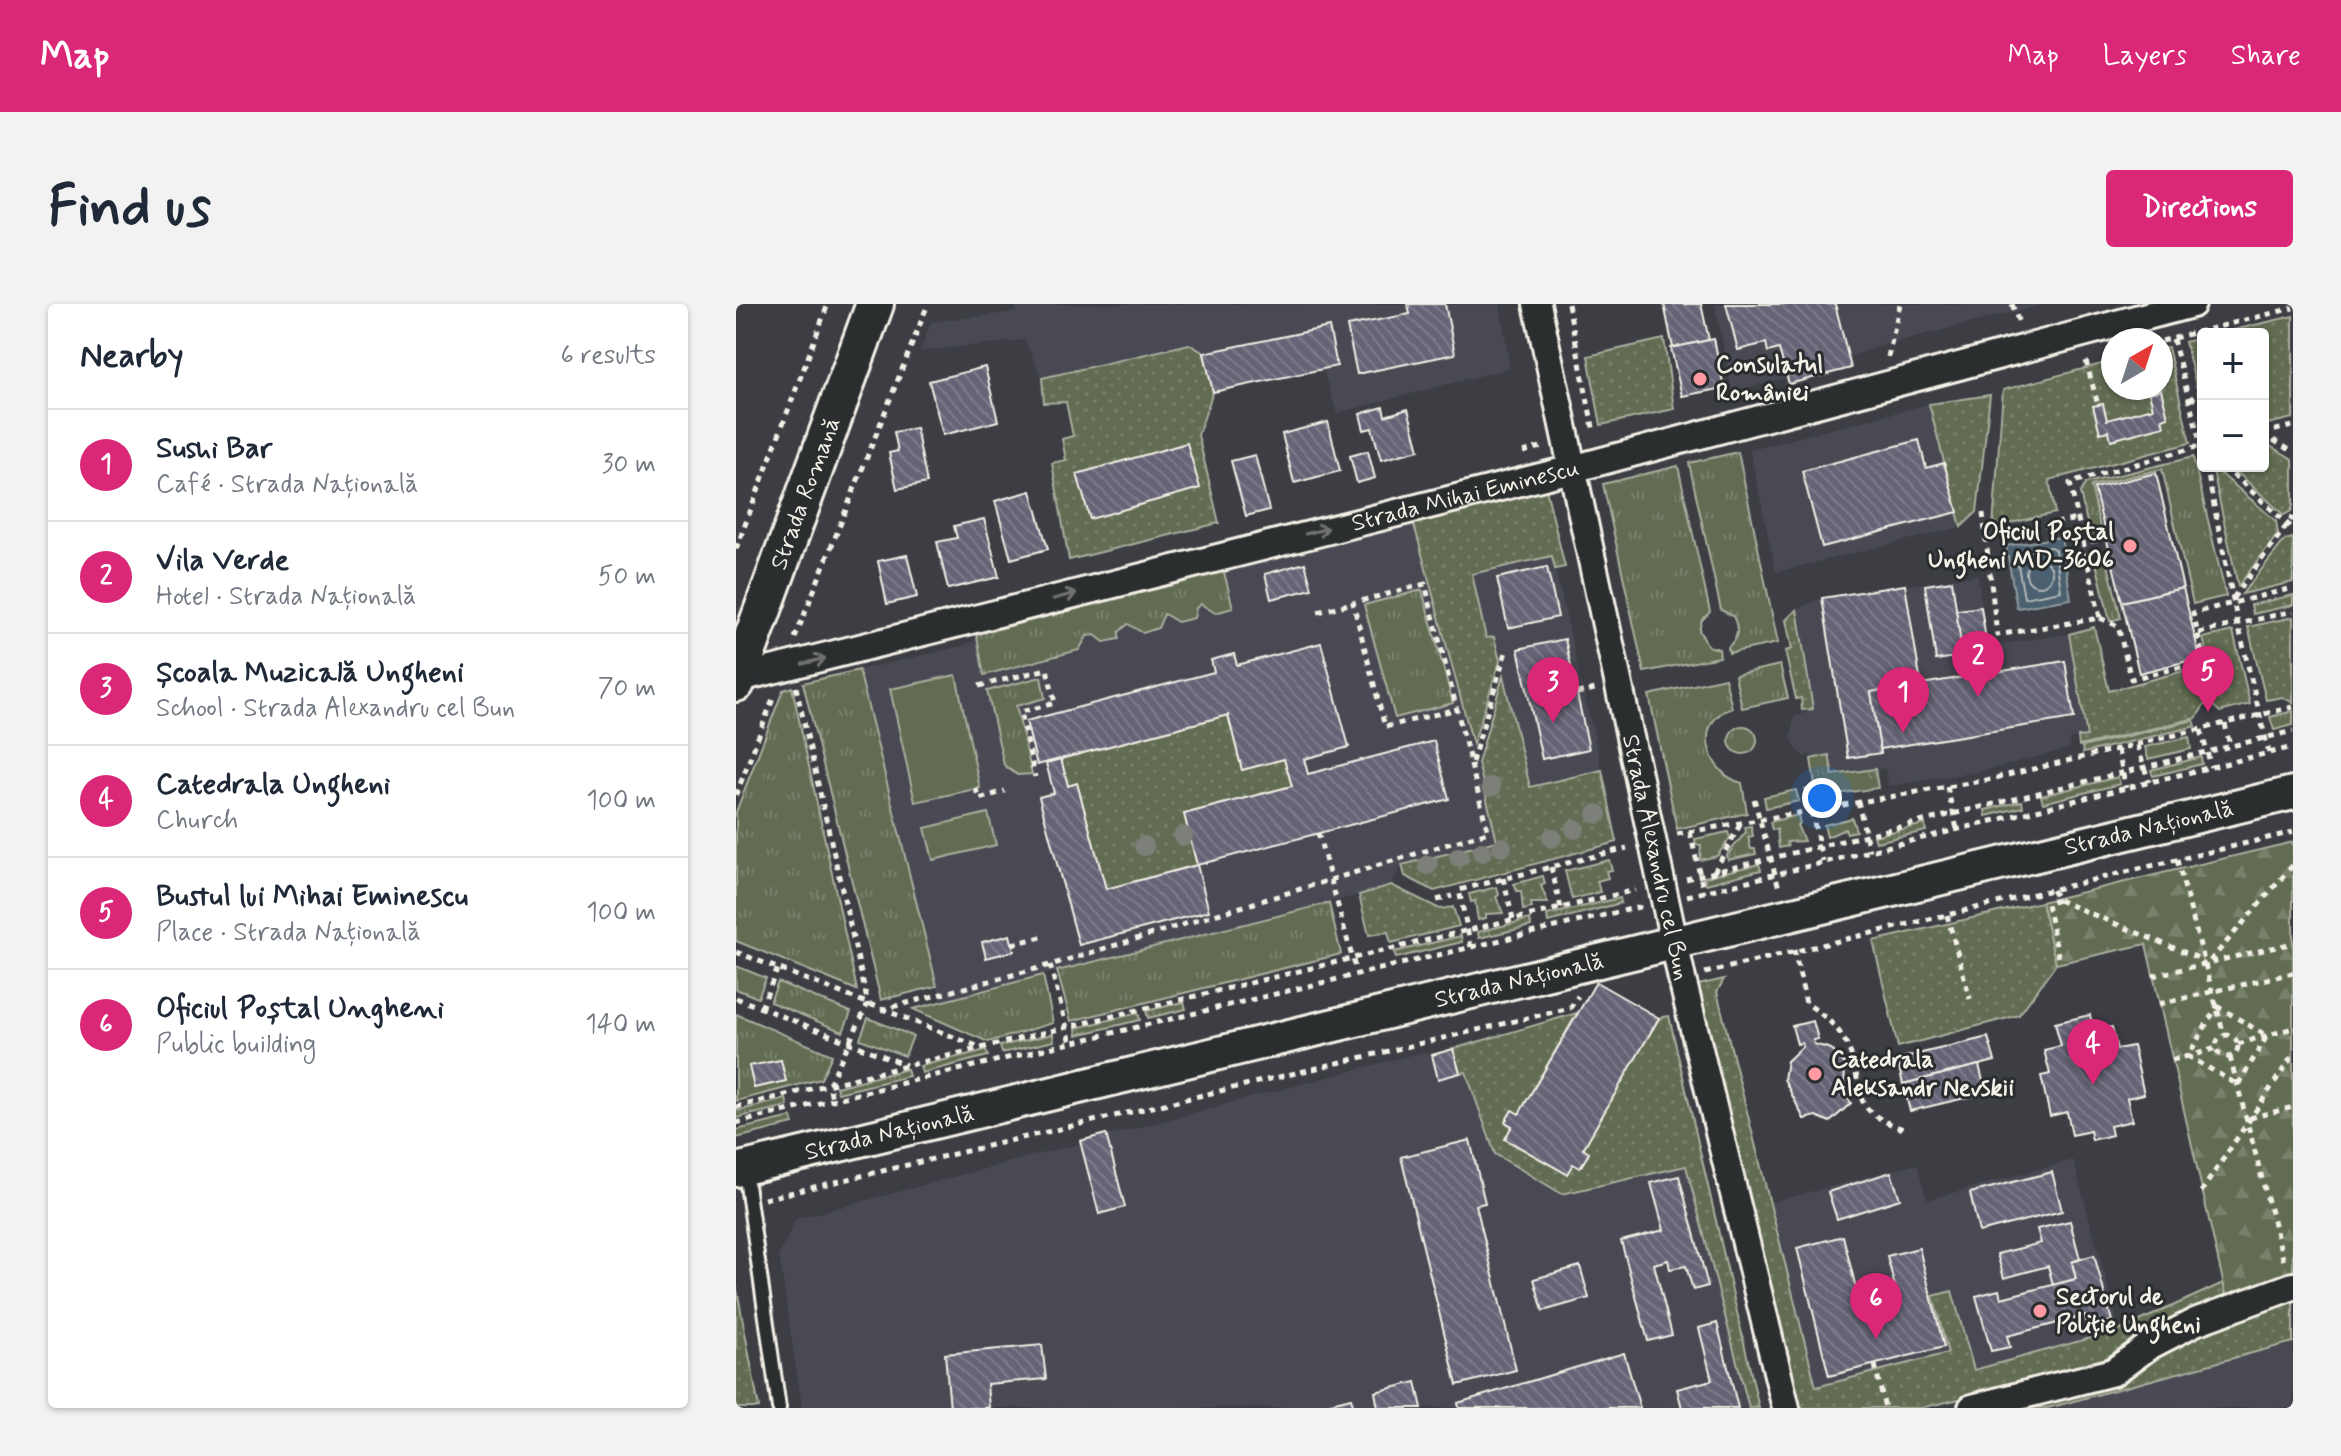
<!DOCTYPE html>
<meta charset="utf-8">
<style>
:root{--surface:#fff;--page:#f2f2f3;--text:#1f2937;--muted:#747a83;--line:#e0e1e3;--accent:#db2777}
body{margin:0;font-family:Mynerve,sans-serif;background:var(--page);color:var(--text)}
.controls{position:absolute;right:24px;top:24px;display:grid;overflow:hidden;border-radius:8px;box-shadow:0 2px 6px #0004}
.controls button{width:72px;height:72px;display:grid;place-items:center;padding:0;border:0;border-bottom:2px solid var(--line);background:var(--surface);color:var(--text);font:40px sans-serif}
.compass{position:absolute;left:1365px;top:24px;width:72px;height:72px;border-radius:50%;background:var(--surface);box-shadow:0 2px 6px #0004;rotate:39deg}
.you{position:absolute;left:1086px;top:494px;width:28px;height:28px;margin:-20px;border:6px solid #fff;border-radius:50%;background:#1a73e8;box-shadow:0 0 0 12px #1a73e833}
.badge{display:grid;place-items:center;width:52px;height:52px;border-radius:50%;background:var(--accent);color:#fff;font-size:26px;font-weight:700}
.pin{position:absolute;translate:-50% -66px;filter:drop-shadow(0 2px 4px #0008)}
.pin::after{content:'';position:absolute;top:42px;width:28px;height:24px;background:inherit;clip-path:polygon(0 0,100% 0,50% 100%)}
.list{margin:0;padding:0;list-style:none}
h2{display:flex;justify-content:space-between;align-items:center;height:104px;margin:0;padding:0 32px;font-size:34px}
h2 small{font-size:26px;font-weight:400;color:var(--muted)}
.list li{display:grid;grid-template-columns:52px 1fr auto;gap:24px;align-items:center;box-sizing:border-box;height:112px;padding:0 32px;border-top:2px solid var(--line)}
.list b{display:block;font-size:30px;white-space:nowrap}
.list p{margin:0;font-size:26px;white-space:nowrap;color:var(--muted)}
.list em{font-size:26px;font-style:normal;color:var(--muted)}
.map{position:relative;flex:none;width:1557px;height:1104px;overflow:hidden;border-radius:8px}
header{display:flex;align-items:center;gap:48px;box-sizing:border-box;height:112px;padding:0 40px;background:var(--accent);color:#fff}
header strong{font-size:38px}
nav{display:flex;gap:44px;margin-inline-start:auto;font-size:28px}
.intro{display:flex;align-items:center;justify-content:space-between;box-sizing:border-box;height:192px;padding:0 48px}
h1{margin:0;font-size:56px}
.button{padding:20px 36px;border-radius:8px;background:var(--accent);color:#fff;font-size:28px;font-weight:700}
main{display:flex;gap:48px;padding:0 48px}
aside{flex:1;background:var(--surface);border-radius:8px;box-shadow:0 2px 6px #0004}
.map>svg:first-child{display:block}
.built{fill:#484953}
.grass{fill:url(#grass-tufts);stroke:#abae9e;stroke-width:2}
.forest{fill:url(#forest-firs);stroke:#abae9e;stroke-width:2}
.garden{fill:url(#garden-dots);stroke:#abae9e;stroke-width:2}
.pitch{fill:#626c53;stroke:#abae9e;stroke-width:2}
.water{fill:#4b616f;stroke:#8f9b9f;stroke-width:2}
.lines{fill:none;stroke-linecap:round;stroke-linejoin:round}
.shore{stroke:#b0b7b8;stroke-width:2}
.building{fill:url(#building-back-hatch);stroke:#f4f1e8;stroke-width:2}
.service-casing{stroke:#f4f1e8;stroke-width:18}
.minor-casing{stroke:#f4f1e8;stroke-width:32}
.tertiary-casing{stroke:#f4f1e8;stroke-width:38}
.secondary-casing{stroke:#f4f1e8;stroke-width:42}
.path{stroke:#f4f1e8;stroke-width:5;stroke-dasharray:6 6;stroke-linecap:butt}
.service{stroke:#2a2d2e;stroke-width:12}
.minor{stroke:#2a2d2e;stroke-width:26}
.tertiary{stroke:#2a2d2e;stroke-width:32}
.secondary{stroke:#2a2d2e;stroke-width:36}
.tree{fill:#7d7f79}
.oneway{stroke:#71726f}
.poi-dot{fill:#ff9aa2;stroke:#2a2d2e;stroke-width:3}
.labels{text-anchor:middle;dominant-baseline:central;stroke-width:6;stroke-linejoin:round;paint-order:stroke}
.poi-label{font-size:24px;font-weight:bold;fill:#f4f1e8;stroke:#2a2d2e;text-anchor:start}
.street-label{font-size:24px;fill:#f4f1e8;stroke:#2a2d2e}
</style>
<header>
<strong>Map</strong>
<nav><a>Map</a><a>Layers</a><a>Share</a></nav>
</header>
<div class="intro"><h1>Find us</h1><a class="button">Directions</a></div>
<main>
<aside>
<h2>Nearby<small>6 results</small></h2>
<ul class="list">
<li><span class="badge">1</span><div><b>Sushi Bar</b><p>Café · Strada Națională</p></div><em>30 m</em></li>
<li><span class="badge">2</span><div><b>Vila Verde</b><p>Hotel · Strada Națională</p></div><em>50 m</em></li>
<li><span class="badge">3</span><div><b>Școala Muzicală Ungheni</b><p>School · Strada Alexandru cel Bun</p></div><em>70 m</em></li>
<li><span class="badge">4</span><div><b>Catedrala Ungheni</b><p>Church</p></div><em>100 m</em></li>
<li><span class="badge">5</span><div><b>Bustul lui Mihai Eminescu</b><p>Place · Strada Națională</p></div><em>100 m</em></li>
<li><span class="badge">6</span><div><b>Oficiul Poștal Ungheni</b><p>Public building</p></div><em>140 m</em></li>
</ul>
</aside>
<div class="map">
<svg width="1557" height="1104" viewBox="0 0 1557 1104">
<defs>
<pattern id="grass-tufts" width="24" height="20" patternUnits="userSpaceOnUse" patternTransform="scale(2)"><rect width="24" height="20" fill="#626c53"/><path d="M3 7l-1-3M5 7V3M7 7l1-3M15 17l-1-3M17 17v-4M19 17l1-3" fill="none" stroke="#79816c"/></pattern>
<pattern id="forest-firs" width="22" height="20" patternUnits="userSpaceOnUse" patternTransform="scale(2)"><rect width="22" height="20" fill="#626c53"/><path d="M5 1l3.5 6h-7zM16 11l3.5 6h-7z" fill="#79816c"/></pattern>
<pattern id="garden-dots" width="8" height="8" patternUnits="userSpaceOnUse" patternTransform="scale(2)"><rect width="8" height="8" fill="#626c53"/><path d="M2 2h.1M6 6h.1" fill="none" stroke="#79816c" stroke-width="1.8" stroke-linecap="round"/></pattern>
<pattern id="building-back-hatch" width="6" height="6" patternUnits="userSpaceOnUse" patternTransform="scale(2)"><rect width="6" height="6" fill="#656476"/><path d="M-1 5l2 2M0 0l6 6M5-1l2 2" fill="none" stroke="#7c7b8a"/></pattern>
</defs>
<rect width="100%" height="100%" fill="#3c3e44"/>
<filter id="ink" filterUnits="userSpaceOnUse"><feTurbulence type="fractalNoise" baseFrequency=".0125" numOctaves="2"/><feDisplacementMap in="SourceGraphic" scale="16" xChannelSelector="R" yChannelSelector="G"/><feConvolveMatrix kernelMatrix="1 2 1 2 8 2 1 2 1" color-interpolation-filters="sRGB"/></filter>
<g filter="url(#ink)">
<!-- built -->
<g class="built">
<polygon points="280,0 764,0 774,64 601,109 587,65 477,88 468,49 453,40 306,74 289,36 184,47 195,18 280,8"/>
<polygon points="979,0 1310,0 1147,41 1113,53 1115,64 1053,80 1050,74 996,88"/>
<polygon points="1193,100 1225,223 1040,268 1014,146"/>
<polygon points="676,213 761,537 666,561 655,581 623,591 205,697 123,366 226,342 240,336 239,332"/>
<polygon points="816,252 866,466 794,484 758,333 750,334 736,270"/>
<polygon points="1242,271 1251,342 1333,330 1352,432 1333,435 1334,444 1247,467 1152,482 1149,464 1096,472 1093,452 1075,455 1074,451 1068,453 1059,443 1055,433 1058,413 1077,405 1061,305 1086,294"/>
<polygon points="686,748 696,751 703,775 730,768 759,850 826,890 950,861 1013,1104 66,1104 43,951 60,915"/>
<polygon points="1337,856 1384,1026 1237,1067 1216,988 1212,1049 1080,1083 1032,899 1181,860 1191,896"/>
<polygon points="1557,1038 1557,1104 1312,1104 1401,1079"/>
</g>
<!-- grass -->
<g class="grass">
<path d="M 1002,148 L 1042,339 L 993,349 L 992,343 C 1003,333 1003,325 997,312 L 985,306 L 953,159 Z"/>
<polygon points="1457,153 1490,292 1457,300 1426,165 1355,182 1367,236 1356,239 1344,189 1350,179"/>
<polygon points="942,162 974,308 966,316 963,326 972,342 983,345 984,353 908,368 867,180"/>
<polygon points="1371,257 1385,314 1374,317 1360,259"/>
<polygon points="487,264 497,304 479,309 465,300 460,304 458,314 442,318 428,310 422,324 407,329 392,320 383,328 383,335 368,338 359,331 351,332 343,346 248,371 240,327"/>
<polygon points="686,286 717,399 659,414 628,301"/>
<polygon points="1044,361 1052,394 1006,404 999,371"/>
<polygon points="123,366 201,682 145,696 67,379"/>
<polygon points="305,373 309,394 280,402 296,470 281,471 268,461 251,387"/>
<path d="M 989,374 L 996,404 C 955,417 972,471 1006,479 L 1011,509 L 941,525 L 913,391 Z"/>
<polygon points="56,383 121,686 0,637 0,508 47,386"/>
<polygon points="1557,407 1557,421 1538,426 1534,413"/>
<polygon points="1458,416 1460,422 1347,449 1346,443"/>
<circle cx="1007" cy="436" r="14"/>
<polygon points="1453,433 1455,445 1412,455 1409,443"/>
<polygon points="1093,451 1097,471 1139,465 1142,484 1081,493 1075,455"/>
<polygon points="1465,453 1466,460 1417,472 1415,466"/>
<polygon points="1382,473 1384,480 1307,499 1305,492"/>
<polygon points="1060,486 1063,497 1030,504 1028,493"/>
<polygon points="1286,497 1287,503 1250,512 1249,506"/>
<polygon points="1062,511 1064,519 1061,521 1068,537 1051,538 1052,542 1043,544 1041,525 1036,526 1034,518"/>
<polygon points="1116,514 1120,527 1111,529 1109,525 1091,533 1088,521"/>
<polygon points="1189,520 1190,527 1140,538 1138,532"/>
<polygon points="1015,522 1017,532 1012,533 1015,545 1019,545 1020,550 992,556 991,551 1010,528 1009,523"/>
<polygon points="992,528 994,534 981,552 964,556 965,541 960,541 959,535"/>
<polygon points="1023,560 1025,566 970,580 968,573"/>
<polygon points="884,594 885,599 812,618 811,611"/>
<polygon points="593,599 605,650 335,717 321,667"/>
<polygon points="794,615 795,622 743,634 742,628"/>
<polygon points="725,632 726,638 660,654 658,648"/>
<polygon points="0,662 30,674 22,694 0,685"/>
<polygon points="307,671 317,719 252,738 177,705"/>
<polygon points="42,678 115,708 107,728 34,698"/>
<polygon points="448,698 450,705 412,714 410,707"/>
<polygon points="402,709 404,716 341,731 340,724"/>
<polygon points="0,710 96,751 85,775 0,797"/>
<polygon points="132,714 177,732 169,752 124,735"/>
<polygon points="317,730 318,737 266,749 264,742"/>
<polygon points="250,746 252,752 186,769 184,762"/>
<polygon points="171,765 173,772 102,789 100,783"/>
<polygon points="50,795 52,802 0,814 0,807"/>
<polygon points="56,813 57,820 0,834 0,826"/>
</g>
<!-- forest -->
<polygon class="forest" points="1557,538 1557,974 1491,995 1410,640 1320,660 1305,598"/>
<!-- garden -->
<g class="garden">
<polygon points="1557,12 1557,114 1527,121 1527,30 1481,30"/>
<polygon points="1467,33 1467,109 1449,38"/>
<polygon points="928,35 938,105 865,121 852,52"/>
<polygon points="453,40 468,49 477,88 462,131 483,219 333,256 316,159 330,156 326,135 337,132 330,98 308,99 306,74"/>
<polygon points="1432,43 1454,139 1313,176 1319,209 1257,223 1267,86 1377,57 1377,84 1425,84 1425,45"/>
<polygon points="1254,91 1241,208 1225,223 1193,100"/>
<polygon points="1527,138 1557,155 1557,201 1555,207 1548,211 1494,162 1527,162"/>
<polygon points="1476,162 1540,217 1542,230 1502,282"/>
<polygon points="809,181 829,263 819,265 816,252 736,270 750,334 758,333 764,357 737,440 676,213"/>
<polygon points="1557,234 1557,278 1506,290 1549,236"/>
<polygon points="1557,291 1557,301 1517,310 1515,301"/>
<polygon points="1061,305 1077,405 1066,406 1065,394 1060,395 1049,347 1056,345 1050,316"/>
<polygon points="1557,313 1557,399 1547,393 1530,396 1512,323"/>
<polygon points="1358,323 1373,387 1466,362 1472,354 1467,334 1497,327 1514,400 1484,408 1475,400 1469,400 1460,414 1343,442 1342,433 1351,432 1333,330"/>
<polygon points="767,372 794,483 866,466 881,538 698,587 669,572 666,561 761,537 742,459"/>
<polygon points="492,411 506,466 548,455 556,482 448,510 461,561 370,585 341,480 332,482 325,455"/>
<polygon points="873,556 876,566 870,567 872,574 861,577 864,588 836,595 829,567"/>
<polygon points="807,572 809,580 805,582 812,599 795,599 796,604 787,606 785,587 781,587 778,580"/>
<polygon points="655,581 704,605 717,603 723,622 655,639 652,628 633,631 623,591"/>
<polygon points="761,583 763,591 760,593 767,609 750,610 750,614 742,616 739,597 735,598 733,590"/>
<polygon points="1305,598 1320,660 1283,711 1162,743 1137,637"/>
<polygon points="988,675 981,688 1080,1083 1212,1049 1197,992 1216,987 1238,1066 1384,1026 1487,979 1491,995 1372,1054 1262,1086 1185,1104 1062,1104 958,682"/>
<polygon points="841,709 783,810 776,806 769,818 776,822 769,835 830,870 923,714 933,712 1023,1104 1013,1104 950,862 826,890 759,850 730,768 724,769 717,745"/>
<polygon points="0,981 0,980 23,1104 0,1104"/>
<polygon points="1557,991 1557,1038 1312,1104 1288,1104 1451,1031"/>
</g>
<!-- pitch -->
<g class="pitch">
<polygon points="220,371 244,484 179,498 154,385"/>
<polygon points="252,509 260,541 197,556 189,524"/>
</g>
<!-- water -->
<polygon class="water" points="1325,233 1335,295 1281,304 1270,242"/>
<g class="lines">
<!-- shore -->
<g class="shore">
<polygon points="1315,243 1319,246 1325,287 1288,294 1280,250"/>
<circle cx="1303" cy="269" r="13"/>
</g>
</g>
<!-- building -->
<g class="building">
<polygon points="672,0 709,0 719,50 621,70 611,22 674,10"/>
<polygon points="928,0 965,0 973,36 937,44"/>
<polygon points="990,0 1099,0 1115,64 1053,80 1043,45 1032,48 1030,39 1002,46"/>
<polygon points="593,23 601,62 477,88 468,49"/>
<polygon points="978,35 988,84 946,92 935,44"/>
<polygon points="249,63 262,117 207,131 193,77"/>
<polygon points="1425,86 1432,113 1426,115 1428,122 1375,136 1373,127 1364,129 1357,102 1367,100 1371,116 1417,104 1413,89"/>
<polygon points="647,103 649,112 672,105 683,146 645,156 636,124 628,126 624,110"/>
<polygon points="592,118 604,167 558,179 546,130"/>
<polygon points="180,124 191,179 161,185 153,149 162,147 158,128"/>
<polygon points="1183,136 1190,164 1208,159 1222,208 1086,243 1066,167"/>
<polygon points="451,139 464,184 354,215 341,170"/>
<polygon points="632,147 639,174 621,179 614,152"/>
<polygon points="519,151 533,206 510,212 495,157"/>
<polygon points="1420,169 1447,284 1386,298 1358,184"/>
<polygon points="295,187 312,245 275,255 259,197"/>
<polygon points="248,215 263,273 212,285 201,238 221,234 218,222"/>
<polygon points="171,251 181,293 151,300 142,257"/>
<polygon points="569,259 576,285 535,295 529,270"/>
<polygon points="811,263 822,313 772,324 761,274"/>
<polygon points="1216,277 1227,352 1200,356 1189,281"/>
<polygon points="1169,281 1185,380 1135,388 1145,449 1112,454 1086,294"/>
<polygon points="1447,284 1464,354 1403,369 1386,298"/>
<polygon points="1245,303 1255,369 1230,373 1220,306"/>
<polygon points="829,335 853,445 806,455 782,345"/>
<polygon points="585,339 613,443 568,455 572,470 698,437 713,495 461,561 448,510 556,482 548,455 506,466 492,411 301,461 290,417 478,368 475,356 498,350 501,361"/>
<polygon points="1329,357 1338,414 1144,445 1135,388"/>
<polygon points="325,455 332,482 341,479 370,585 461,561 473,607 343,641 303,493 318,489 310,459"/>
<polygon points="274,631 278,647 250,654 246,638"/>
<polygon points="860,678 923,714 847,845 853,849 844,864 837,860 831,870 769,835 776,822 769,818 776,806 783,810"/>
<polygon points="1354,711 1358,727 1376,723 1381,745 1397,742 1408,790 1391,794 1396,817 1374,822 1376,831 1356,836 1354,827 1336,831 1331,808 1314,812 1305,772 1314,770 1308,746 1325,742 1319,719"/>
<polygon points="1077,717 1082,735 1077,736 1078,740 1095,745 1109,760 1108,789 1115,799 1094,818 1080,812 1068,815 1048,775 1051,757 1067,742 1066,739 1061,740 1056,722"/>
<polygon points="1252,733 1259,757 1167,780 1161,755"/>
<polygon points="717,745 724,769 702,775 696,751"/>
<polygon points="45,756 50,777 18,784 13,762"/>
<polygon points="1243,761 1250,789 1174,807 1167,780"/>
<polygon points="370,830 389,903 363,910 344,837"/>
<polygon points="734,836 749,899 740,901 780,1066 721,1081 665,853"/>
<polygon points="1155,868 1164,895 1101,915 1092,888"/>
<polygon points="1316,868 1326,907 1243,928 1234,889"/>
<polygon points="943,872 972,982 957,986 950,962 934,965 932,956 918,960 936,1031 912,1037 885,937 928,926 915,879"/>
<polygon points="1334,917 1344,955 1336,958 1340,975 1317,981 1312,962 1268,974 1261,950 1305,939 1301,925"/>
<polygon points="1107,932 1122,992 1159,983 1151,952 1183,944 1208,1043 1093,1072 1061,944"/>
<polygon points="1358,951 1376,1017 1352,1023 1349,1012 1271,1032 1274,1043 1255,1047 1240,992 1263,986 1265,994 1340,975 1336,958"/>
<polygon points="844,962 853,994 807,1007 798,975"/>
<polygon points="981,1019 1002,1104 946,1104 941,1085 976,1076 963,1024"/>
<polygon points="306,1041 310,1075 251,1080 253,1104 214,1104 209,1050"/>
<polygon points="888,1049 904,1104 723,1104 722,1099"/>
<polygon points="680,1078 686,1104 642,1104 639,1088"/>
<polygon points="615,1094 618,1104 575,1104"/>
</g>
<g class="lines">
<defs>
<polyline id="service" points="9,867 43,1104"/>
<g id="minor">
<path id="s1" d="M 801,0 L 946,675 L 1050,1104"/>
<path id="s2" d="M 0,375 L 836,165 L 1456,0"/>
<polyline points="1236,1104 1377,1068 1413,1042 1459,1018 1557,982"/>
</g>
<g id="tertiary">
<path id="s3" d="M 0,866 L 1557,489"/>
</g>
<g id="secondary">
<path id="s4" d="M 0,379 L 139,0"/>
</g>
</defs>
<!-- service casing -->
<use href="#service" class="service-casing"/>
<!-- minor casing -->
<use href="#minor" class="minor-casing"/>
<!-- tertiary casing -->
<use href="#tertiary" class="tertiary-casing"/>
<!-- secondary casing -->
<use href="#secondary" class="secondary-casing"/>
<!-- path -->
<g class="path">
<polyline points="832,0 858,128"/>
<polyline points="1276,0 1283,19"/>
<polyline points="1437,35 1467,149"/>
<polyline points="1426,37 1557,4"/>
<polyline points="1152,53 1164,0"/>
<polyline points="1350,57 1362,101"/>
<polyline points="1419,84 1420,87"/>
<polyline points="1454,93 1467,100"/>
<polyline points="1527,129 1557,122"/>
<polyline points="1527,130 1557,148"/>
<polyline points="787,148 808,142"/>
<polyline points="1470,162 1502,320 1533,449"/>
<polyline points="1488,162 1557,225"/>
<polyline points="1247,209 1261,331 1364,314 1334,179 1467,141"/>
<polyline points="1249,233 1341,215"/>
<polyline points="0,245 92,0"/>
<polyline points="1497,294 1557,213"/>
<polyline points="582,308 617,299"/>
<polyline points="1364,314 1382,322 1395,375 1462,359 1467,353 1457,309 1557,284"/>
<polyline points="1463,329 1557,307"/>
<polyline points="59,334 192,0"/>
<polyline points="243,382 311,365 319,399 285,408 299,473"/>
<polyline points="60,383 132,700 93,780 96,796"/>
<polyline points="841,389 859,385"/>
<polyline points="1489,420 1494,442"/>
<polyline points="1465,426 1475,463"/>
<polyline points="1401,441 1413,478"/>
<polyline points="1382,446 1390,484"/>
<polyline points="736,458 771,344"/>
<polyline points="1211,483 1221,525"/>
<polyline points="1070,484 1087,558"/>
<polyline points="240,485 243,495 269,487"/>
<polyline points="0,491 38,392"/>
<polyline points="1018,495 1043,584"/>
<polyline points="1122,497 1133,547"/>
<polyline points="954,528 968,589"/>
<polyline points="582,529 621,671"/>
<polyline points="941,530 1251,476 1557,403"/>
<polyline points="1441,556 1488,731"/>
<polyline points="815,563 825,604"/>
<polyline points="978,568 1005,519"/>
<polyline points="767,574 777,615"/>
<polyline points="950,575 1557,427"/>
<polyline points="1316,586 1322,596 1467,656"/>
<polyline points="951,592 1557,443"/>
<polyline points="701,596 716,592"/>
<polyline points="1322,596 1311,600 1323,655"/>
<polyline points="1211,611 1234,695"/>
<polyline points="276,640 306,633"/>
<polyline points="735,643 723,586 891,544"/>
<path d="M 1058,646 L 1070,699 C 1086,710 1101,721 1110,739 C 1133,786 1106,804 1170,826"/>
<polyline points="0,648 246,744"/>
<polyline points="1474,657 1557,561"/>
<polyline points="314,661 335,739"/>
<polyline points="969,669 1557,528"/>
<polyline points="1417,672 1557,639"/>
<polyline points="0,694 170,761"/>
<polyline points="1423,700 1557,669"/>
<polygon points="1481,702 1531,732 1502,781 1452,752"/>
<polyline points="25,704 42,664"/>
<polyline points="145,706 314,661 752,528 689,280 617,299 649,423 721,405"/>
<circle cx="1491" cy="742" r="11"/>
<polyline points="1502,740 1557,724"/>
<polyline points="1461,750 1480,744"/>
<polyline points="1494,753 1548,958"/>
<polyline points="1436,756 1452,752"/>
<polyline points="0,803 899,586"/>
<polyline points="1514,814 1557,803"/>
<polyline points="0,819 878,609 903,603 902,598"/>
<polyline points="1465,888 1557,751"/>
<polyline points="28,895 834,704 842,692"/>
<polyline points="1139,1061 1149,1104"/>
</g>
<!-- service -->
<use href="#service" class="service"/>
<!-- minor -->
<use href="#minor" class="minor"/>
<!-- tertiary -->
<use href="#tertiary" class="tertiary"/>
<!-- secondary -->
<use href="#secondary" class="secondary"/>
</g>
<!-- trees -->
<g class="tree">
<circle cx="755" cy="483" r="10"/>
<circle cx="861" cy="510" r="10"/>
<circle cx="839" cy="525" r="10"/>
<circle cx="447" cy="532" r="10"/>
<circle cx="816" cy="534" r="10"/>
<circle cx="408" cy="542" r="10"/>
<circle cx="766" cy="543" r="10"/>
<circle cx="746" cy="548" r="10"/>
<circle cx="723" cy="553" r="10"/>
<circle cx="692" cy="561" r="10"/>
</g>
<!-- one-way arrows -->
<defs><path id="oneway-shaft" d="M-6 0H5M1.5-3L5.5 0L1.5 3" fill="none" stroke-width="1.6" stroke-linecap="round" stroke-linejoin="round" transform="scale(2)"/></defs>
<g class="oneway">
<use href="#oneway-shaft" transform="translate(581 227) rotate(-14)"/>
<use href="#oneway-shaft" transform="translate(329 292) rotate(-15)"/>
<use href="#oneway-shaft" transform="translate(78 357) rotate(-15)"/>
</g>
</g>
<!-- markers -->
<g class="poi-dot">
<circle cx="964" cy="75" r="8"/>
<circle cx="1394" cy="242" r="8"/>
<circle cx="1079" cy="770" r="8"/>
<circle cx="1304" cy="1007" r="8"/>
</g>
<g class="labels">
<!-- poi labels -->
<g class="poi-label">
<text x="980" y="61">Consulatul<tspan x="980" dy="28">României</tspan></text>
<text x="1378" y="228" text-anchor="end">Oficiul Poștal<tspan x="1378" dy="28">Ungheni MD-3606</tspan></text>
<text x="1095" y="756">Catedrala<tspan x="1095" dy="28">Aleksandr Nevskii</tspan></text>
<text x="1320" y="993">Sectorul de<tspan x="1320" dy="28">Poliție Ungheni</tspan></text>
</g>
<!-- street labels -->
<g class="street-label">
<text stroke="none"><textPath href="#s4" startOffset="202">Strada Romană</textPath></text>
<text stroke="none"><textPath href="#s2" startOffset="752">Strada Mihai Eminescu</textPath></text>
<text stroke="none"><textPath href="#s3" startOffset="1454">Strada Națională</textPath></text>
<text stroke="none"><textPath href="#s1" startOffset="566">Strada Alexandru cel Bun</textPath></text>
<text stroke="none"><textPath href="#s3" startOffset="806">Strada Națională</textPath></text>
<text stroke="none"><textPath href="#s3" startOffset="158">Strada Națională</textPath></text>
</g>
</g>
</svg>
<div class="controls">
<button>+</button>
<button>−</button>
</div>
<svg class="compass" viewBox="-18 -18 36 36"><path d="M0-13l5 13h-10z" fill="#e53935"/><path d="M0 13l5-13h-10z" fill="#747a83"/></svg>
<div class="you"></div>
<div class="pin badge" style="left:1167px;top:429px">1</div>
<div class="pin badge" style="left:1242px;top:393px">2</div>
<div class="pin badge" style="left:817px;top:419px">3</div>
<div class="pin badge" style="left:1357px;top:781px">4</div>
<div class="pin badge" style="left:1472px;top:408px">5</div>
<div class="pin badge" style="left:1140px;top:1035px">6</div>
</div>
</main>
